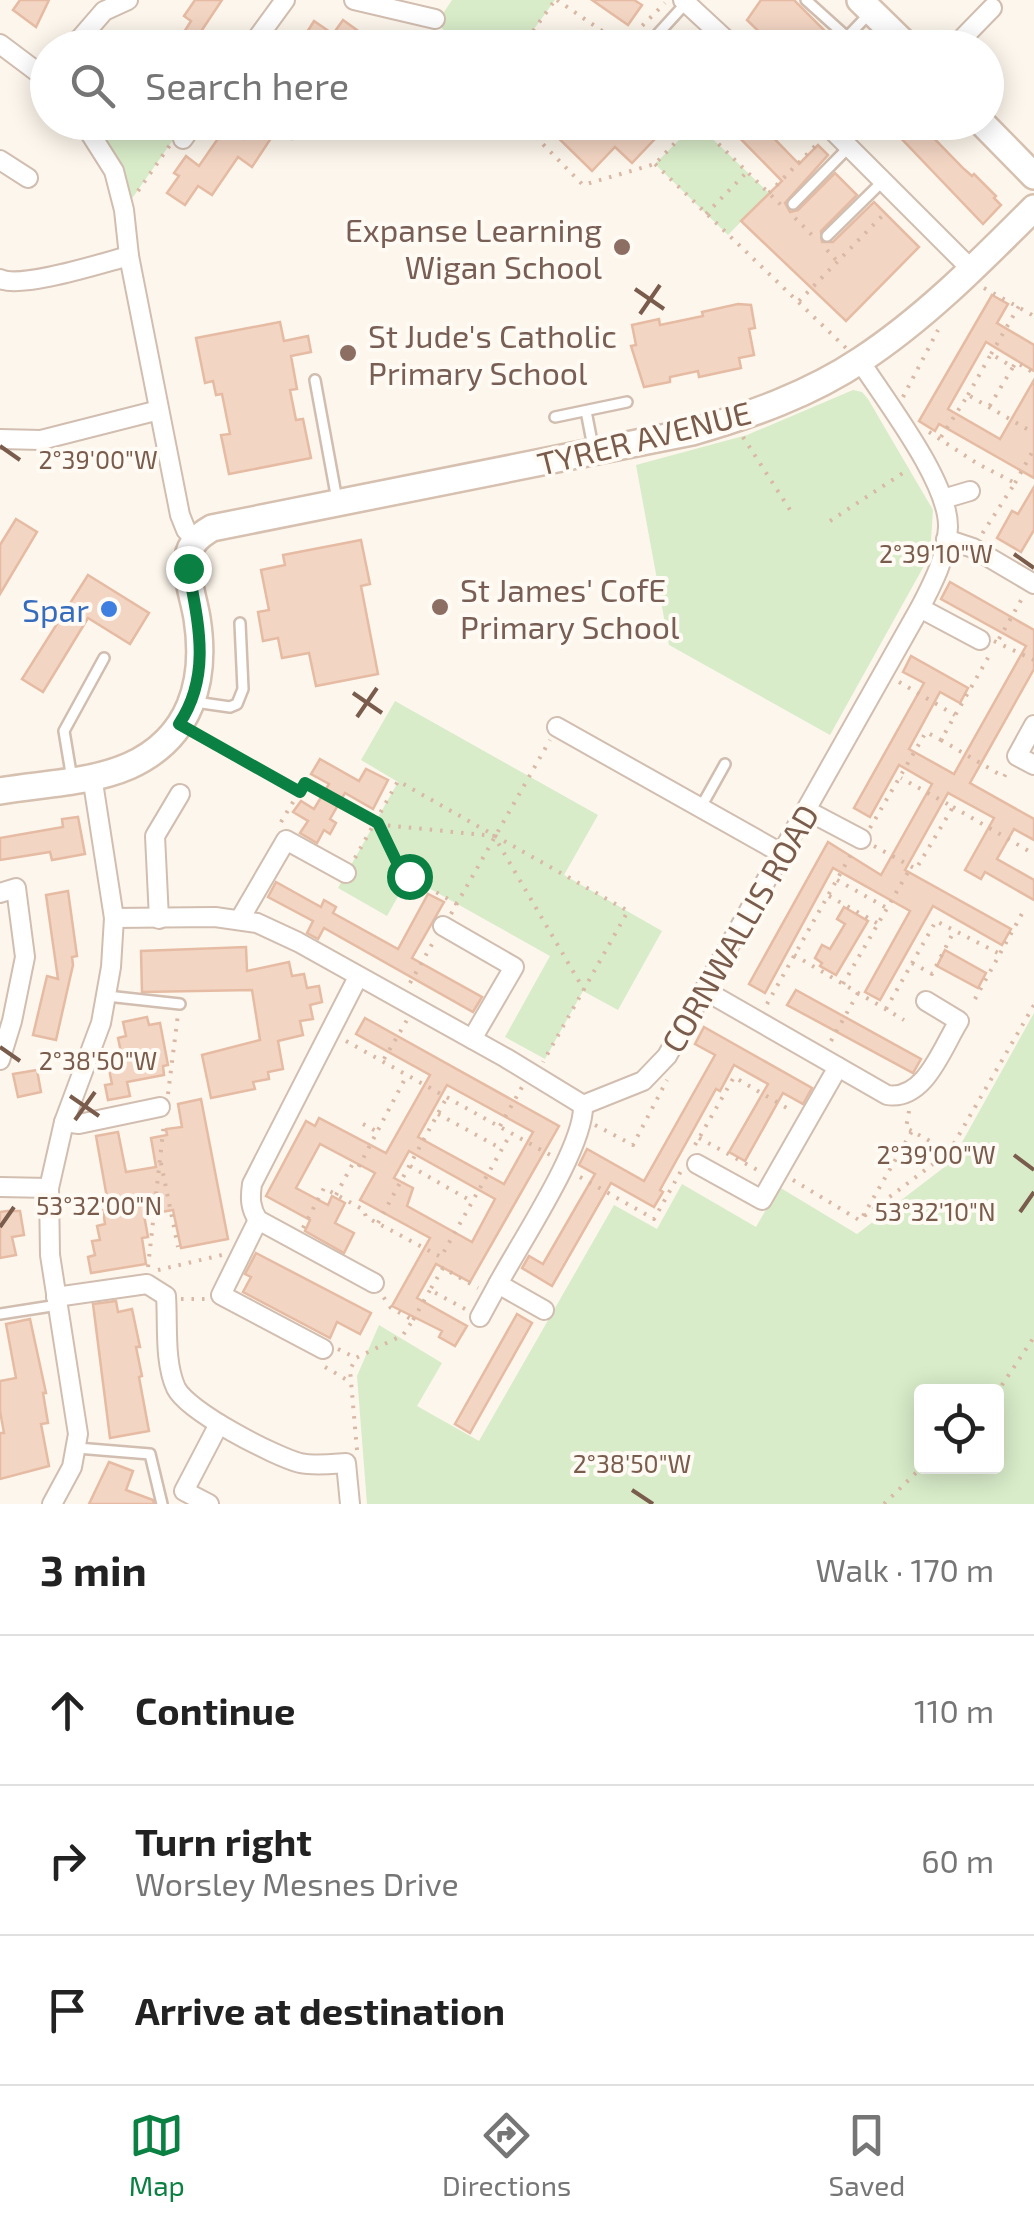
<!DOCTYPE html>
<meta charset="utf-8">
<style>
:root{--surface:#fff;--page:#f6f6f6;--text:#222;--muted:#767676;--line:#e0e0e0;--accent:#0b8043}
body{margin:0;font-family:"Exo 2",sans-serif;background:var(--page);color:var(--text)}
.controls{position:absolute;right:30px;bottom:30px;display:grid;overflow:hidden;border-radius:10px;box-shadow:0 5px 25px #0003}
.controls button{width:90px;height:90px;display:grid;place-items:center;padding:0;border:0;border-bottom:2px solid var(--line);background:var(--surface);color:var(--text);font:50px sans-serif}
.stop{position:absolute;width:30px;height:30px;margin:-22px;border:8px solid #0b8043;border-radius:50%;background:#fff}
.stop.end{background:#0b8043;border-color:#fff;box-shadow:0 2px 10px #0008}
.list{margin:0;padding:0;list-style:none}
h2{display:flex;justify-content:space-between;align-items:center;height:130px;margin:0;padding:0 40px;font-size:42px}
h2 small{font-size:32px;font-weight:400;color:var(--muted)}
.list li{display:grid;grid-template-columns:65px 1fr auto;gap:30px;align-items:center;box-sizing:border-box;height:150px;padding:0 40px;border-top:2px solid var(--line)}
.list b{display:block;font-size:38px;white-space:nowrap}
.list p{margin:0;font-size:32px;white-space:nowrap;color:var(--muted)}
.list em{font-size:32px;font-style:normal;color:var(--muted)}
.icon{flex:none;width:55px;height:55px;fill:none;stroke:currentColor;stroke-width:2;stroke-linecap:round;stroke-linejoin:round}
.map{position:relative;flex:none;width:1034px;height:1504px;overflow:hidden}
.search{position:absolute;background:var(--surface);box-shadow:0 5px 25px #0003;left:30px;right:30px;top:30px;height:110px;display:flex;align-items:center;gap:25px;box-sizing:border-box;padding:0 35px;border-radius:55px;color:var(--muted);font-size:38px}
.sheet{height:580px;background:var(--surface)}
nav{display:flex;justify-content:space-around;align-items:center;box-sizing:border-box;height:140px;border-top:2px solid var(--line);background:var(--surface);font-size:28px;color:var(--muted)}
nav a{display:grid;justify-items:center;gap:5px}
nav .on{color:var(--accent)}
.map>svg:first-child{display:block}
.green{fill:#d8ecc9;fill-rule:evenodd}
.building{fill:#f3d5c3;stroke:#e6bba3;stroke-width:2.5;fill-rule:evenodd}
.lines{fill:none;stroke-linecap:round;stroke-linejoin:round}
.lane-casing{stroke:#d1beb0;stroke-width:14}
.street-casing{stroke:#d1beb0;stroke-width:22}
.secondary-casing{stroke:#d6c0b0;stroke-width:30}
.path{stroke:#d9b8a5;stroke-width:4;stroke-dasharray:2.5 8;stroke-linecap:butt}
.lane{stroke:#fff;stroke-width:9}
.street{stroke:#fff;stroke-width:18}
.secondary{stroke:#fff;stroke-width:25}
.route{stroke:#0b8043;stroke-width:12}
.ticks{fill:none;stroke:#7a5c4d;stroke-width:4}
.education-dot{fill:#8d6e63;stroke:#fffaf3;stroke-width:4}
.shop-dot{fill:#3f7fe0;stroke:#fffaf3;stroke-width:4}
.labels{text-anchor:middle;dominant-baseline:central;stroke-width:8;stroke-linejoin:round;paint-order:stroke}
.education-label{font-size:32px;fill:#785e54;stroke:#fffaf3;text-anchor:start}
.street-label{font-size:32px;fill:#7a5c4d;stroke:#fffaf3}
.shop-label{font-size:32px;fill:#366cbe;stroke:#fffaf3;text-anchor:end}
.ticks-label{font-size:25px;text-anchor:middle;fill:#7a5c4d;stroke:#fffaf3;stroke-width:8;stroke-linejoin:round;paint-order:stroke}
</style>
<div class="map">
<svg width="1034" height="1504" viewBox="0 0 1034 1504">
<rect width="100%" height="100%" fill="#fdf6ec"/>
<!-- green -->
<g class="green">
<polygon points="452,0 555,0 521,47 467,47 436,24"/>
<polygon points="83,123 152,123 175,137 124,210"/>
<polygon points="696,123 769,193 728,235 655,164"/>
<polygon points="853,390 862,392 868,399 933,510 930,555 830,735 669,645 636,465 747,435"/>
<polygon points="395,701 598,815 564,875 662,931 618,1010 583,991 545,1059 505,1037 550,956 409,877 387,916 338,888 398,782 361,760"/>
<path d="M 1034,1013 L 1034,1504 L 367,1504 L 357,1376 L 379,1325 L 442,1363 L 417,1406 L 479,1441 L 614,1205 L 657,1229 L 682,1184 L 756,1227 L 779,1187 L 857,1234 L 951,1162 ZM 922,1392 L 996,1392 L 996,1466 L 922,1466 Z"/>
</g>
<!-- building -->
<g class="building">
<polygon points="20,0 49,0 36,27 13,10"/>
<polygon points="195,0 222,0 190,48 174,48 191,21 184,16"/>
<polygon points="592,0 634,0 642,5 628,25"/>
<polygon points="761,0 794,0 829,35 817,48 776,48 747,20"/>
<polygon points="343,20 382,48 313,48 302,40 314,21 333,34"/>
<polygon points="255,122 303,122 292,139 277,129 252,167 238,157 212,195 198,186 185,205 167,193 179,176 174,173 186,156 199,166 226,127 244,139"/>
<polygon points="542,122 584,122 592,130 598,122 671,122 632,163 615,147 592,171"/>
<polygon points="724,122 758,122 799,164 818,145 828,155 785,203 790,212 798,210 835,173 857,195 821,231 822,242 833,242 874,202 919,247 846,321 741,221 782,181"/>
<polygon points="907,122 918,122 964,169 972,176 974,174 996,196 994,198 1001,205 983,224 896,133"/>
<polygon points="992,295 1008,304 997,323 1034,345 1034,371 986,342 948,409 1000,439 1034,380 1034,478 939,424 935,431 919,421"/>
<polygon points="738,304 751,305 755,328 749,329 754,355 739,358 741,368 699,377 698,371 670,377 670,382 644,387 631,346 636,345 632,325 659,319 660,325 703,316 702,312"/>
<polygon points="280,322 284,341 308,336 311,352 291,356 297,389 290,390 296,420 303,419 311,458 229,474 221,435 230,434 222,394 216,395 213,381 205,383 196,338"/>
<polygon points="1034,487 1034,530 1021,552 997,538 1012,511 1018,514"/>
<polygon points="16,519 37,532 0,594 0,545"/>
<polygon points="361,540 370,584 361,586 378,674 316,686 309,653 282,658 278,638 263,641 258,612 269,610 261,570 285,565 283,555"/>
<polygon points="88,575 149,613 130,644 88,618 43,692 22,679"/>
<polygon points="950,582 1034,630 1034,669 970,783 1034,819 1034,840 1014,829 997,859 1034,880 1034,900 985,872 981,879 965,870 994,818 948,793 905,870 1011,929 1002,945 933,906 880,1000 865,992 910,911 833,868 765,993 749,984 828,842 881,875 932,784 899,765 870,817 854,808 924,683 903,672 911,656 968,688 960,703 940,692 909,749 954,774 1026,646 941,599"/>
<polygon points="320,759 359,781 366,769 388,780 373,809 345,793 330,819 336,823 330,834 324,830 317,843 300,833 308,821 293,812 301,801 314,809 329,784 311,774"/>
<polygon points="78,817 85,854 52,860 50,852 0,860 0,838 63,827 62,819"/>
<polygon points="276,882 321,907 324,900 336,907 333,913 398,949 428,894 444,902 412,958 482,997 473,1012 324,928 318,939 307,933 313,921 268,897"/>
<polygon points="68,891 77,956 72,957 73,965 56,1040 33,1035 47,976 58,979 46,895"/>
<polygon points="844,907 868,921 836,975 820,966 822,963 815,958 822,945 830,949 845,924 837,919"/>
<polygon points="246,947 247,971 289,962 292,976 304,974 307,988 319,986 322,1002 310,1005 313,1019 300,1021 303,1035 278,1041 283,1069 268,1072 269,1079 253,1082 255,1089 211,1098 202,1055 260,1040 252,990 142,992 141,951"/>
<polygon points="945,950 986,973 978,988 937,966"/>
<polygon points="796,990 921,1059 913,1073 787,1005"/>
<polygon points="147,1017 149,1025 160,1023 168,1065 163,1066 164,1075 127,1082 130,1096 108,1100 105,1085 112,1084 109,1069 116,1068 114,1053 121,1052 118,1038 126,1036 123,1022"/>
<path d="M 365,1018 L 559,1126 L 470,1282 L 436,1264 L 417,1298 L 467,1326 L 455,1346 L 439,1337 L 442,1331 L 392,1306 L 430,1238 L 360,1200 L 375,1173 L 320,1144 L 296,1188 L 328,1205 L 332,1196 L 345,1203 L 335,1223 L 354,1233 L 344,1253 L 305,1231 L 310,1220 L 266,1196 L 306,1121 L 315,1126 L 319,1118 L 386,1153 L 430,1075 L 356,1034 ZM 447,1085 L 533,1132 L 504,1184 L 418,1137 ZM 409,1151 L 495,1199 L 472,1242 L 407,1206 L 413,1188 L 394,1178 Z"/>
<polygon points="704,1027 812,1088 803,1104 783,1093 745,1161 729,1152 768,1084 734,1065 720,1091 716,1089 660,1190 663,1192 654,1207 611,1183 552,1286 522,1268 529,1256 543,1264 595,1174 579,1165 587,1149 644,1181 715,1055 695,1044"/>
<polygon points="37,1070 41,1092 18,1097 13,1074"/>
<polygon points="201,1099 228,1239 181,1248 173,1210 144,1215 148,1237 142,1238 146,1264 91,1273 88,1257 95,1255 92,1241 100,1240 97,1226 105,1224 103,1210 109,1209 96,1136 118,1132 126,1172 156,1167 151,1138 167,1135 166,1129 182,1127 178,1104"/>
<polygon points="7,1211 20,1211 24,1235 12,1237 16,1255 0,1258 0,1212"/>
<polygon points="256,1253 371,1313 360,1334 337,1322 330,1338 243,1292 251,1277 245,1274"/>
<polygon points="116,1301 118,1312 132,1309 140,1347 136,1347 142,1376 139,1377 149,1431 110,1438 93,1304"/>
<polygon points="517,1314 532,1323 470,1433 455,1424"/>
<polygon points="30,1319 46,1393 43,1393 48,1423 41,1424 49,1466 0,1479 0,1433 4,1433 0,1411 0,1381 16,1378 6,1324"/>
<polygon points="109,1462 133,1471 126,1490 153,1500 154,1504 89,1504"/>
</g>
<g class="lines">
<defs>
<g id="lane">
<polyline points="806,0 847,37 870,13"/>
<polyline points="645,48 686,3"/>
<polyline points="793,204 848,148"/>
<polyline points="827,236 883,181"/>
<polyline points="315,380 337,500"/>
<polyline points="586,411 593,447"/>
<polyline points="555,417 627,402"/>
<polyline points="195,702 230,707 237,704 243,689 240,623"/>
<polyline points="72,779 64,731 104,658"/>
<polyline points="701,807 725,764"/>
<polyline points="107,996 180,1004"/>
<polyline points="0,1314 58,1305"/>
<polyline points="77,1448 150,1454 162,1504"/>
</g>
<g id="street">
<polyline points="354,0 435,19"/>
<polyline points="683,0 735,48"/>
<polyline points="0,44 48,80"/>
<polyline points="72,48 104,11 128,0"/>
<polyline points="250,48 285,0"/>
<polyline points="953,48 992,8"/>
<polyline points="83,122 114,171 124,210 129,256 180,515 186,530 195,540"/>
<polyline points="824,122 971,269"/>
<polyline points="183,139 195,122"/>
<polyline points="0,160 28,178"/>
<path d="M 0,279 C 22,289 102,263 129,256"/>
<polyline points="0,439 41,440 159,410"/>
<polyline points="943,499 970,491"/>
<polyline points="946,539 973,548 1034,584"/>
<polyline points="920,608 980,640"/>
<polyline points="1034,725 1017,756 1034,765"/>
<polyline points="557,727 781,853"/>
<polyline points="806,810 861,839"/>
<polyline points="0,893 16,888 25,957 12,1021 0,1060"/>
<path d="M 114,918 L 215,917 L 257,923 L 298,942 L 506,1058 L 583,1105 L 643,1081 L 667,1056 L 920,608 C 933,583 947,556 948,527 C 949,482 885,400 860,361"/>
<polyline points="159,919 155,836 180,794"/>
<polyline points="240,919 286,840 346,873"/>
<polyline points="443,926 514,967 472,1039"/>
<path d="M 358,977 L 252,1184 C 250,1198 250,1208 258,1220 L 374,1283"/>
<path d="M 704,990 L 887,1095 C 925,1101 942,1048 959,1021 L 926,1001"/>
<polyline points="64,1122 79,1124 160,1107"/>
<polyline points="697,1164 762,1200 838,1067"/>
<polyline points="0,1187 49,1188"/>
<polyline points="258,1220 221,1295 323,1349"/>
<path d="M 56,1297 L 147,1284 L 166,1296 C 168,1324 164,1362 176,1388 C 188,1412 274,1456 300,1463 C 315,1466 331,1464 346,1463 L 350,1504"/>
<path d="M 544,1310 L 498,1284 C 520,1243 585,1146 583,1105"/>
<polyline points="480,1317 498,1284"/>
<polyline points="52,1504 72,1467 78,1434 50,1255 49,1188 64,1122 101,1023 111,967 114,918 92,776"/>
<polyline points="209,1504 184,1491 219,1424"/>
</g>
<g id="secondary">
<polyline points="860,0 909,48"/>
<polyline points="981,122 1034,176"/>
<path d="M 0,791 C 41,784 90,783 129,766 C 191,738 207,681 197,618 C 194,599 185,576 188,557 C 190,543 200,535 212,528 L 692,432 C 751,415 810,394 861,360 C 925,318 980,262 1034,208"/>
</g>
</defs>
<!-- lane casing -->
<use href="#lane" class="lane-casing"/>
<!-- street casing -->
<use href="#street" class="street-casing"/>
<!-- secondary casing -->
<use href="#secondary" class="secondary-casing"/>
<!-- path -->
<g class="path">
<polyline points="557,0 624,46"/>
<polyline points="443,32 465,48"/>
<polyline points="521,48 555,0"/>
<polyline points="620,48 665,3"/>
<polyline points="152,122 169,133"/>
<polyline points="521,122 583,185 655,164 695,122"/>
<polyline points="696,122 781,205"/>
<polyline points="533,135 546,122"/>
<polyline points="655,164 846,348"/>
<polyline points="138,191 170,145"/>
<polyline points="769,193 818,143"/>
<polyline points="706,214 747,172"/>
<polyline points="795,218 813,236"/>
<polyline points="827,250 837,261"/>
<polyline points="984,288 1034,316"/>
<polyline points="799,301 887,211"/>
<polyline points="991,354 1019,306"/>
<polyline points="1013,367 1016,362 1034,373"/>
<polyline points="968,395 991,354 1013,367 989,407"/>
<polyline points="903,397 938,330"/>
<polyline points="929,432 978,464 1015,483 982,534"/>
<polyline points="743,437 792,513"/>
<polyline points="941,437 968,395 1034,433"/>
<polyline points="1015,483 1034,449"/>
<polyline points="830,521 909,469"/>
<polyline points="999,639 1024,595"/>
<polyline points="994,641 1034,660"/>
<polyline points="899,682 955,715"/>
<polyline points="198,736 299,792 305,783 374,824 494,836 584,990"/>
<polyline points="941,740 1004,777 1009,768"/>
<polyline points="953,807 1034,854"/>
<polyline points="281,822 299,792"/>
<polyline points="379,823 402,873 457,904"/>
<polyline points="870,828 926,732 941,740 989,656"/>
<polyline points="874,846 916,869 953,807 901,778"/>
<polyline points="355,858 398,781 628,911 543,1062"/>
<polyline points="837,880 885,907"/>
<polyline points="829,896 877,923"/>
<polyline points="451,914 550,740"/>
<polyline points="794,955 904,1020"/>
<polyline points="912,963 932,974 954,931"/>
<polyline points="410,983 435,939"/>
<polyline points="843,984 911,867"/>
<polyline points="975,999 1024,910"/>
<polyline points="767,1004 853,851"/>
<polyline points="886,1009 936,921 1000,954"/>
<polyline points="346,1041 552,1156"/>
<polyline points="831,1041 858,993"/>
<polyline points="384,1059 407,1020"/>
<polyline points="168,1094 178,1014"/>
<polyline points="909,1111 906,1128 912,1131"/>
<polyline points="438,1114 502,1149"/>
<polyline points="363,1124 376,1131"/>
<polyline points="595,1125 633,1145 667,1080"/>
<polyline points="500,1126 522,1087"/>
<polyline points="699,1138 761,1172"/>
<polyline points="695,1145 734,1077 792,1111"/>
<polyline points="161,1163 178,1247"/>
<polyline points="410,1166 471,1201"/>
<polyline points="580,1177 654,1219 681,1171"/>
<polyline points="793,1180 859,1220 949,1152 1034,1005"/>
<polyline points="336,1195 352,1165 358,1168 407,1075"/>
<polyline points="863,1216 912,1131 949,1152"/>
<polyline points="378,1223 447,1097"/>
<polyline points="303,1228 324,1188 364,1210 366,1217 441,1257 511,1133"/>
<polyline points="148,1267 164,1123"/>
<polyline points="158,1270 222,1255"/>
<polyline points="181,1299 207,1299"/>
<polyline points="465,1309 430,1290 443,1268 478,1288"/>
<polyline points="413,1320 430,1290"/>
<polyline points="338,1349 356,1358"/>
<polyline points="325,1367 347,1380"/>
<polyline points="996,1394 1034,1337"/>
<polyline points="357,1450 350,1370 356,1358 403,1335 413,1320 391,1308 382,1295"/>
<polyline points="884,1504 923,1466"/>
</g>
<!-- lane -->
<use href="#lane" class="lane"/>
<!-- street -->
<use href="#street" class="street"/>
<!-- secondary -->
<use href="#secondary" class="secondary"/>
</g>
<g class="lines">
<!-- route -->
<path class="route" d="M 188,568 C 198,622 212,675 179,724 L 300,792 L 305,783 L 378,823 L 402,873 L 409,876"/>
</g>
<!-- ticks -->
<path class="ticks" d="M 635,289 L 664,309M 640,314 L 660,285M 0,446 L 20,460M 1014,554 L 1034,568M 353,693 L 382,713M 357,717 L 377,688M 0,1047 L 20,1061M 70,1096 L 99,1116M 75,1120 L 95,1092M 1014,1155 L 1034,1170M 1020,1212 L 1034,1192M 0,1227 L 14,1207M 632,1490 L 653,1504"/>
<!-- markers -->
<g class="education-dot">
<circle cx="622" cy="247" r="10"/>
<circle cx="348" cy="353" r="10"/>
<circle cx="440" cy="607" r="10"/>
</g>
<circle class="shop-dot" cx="109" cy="609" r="10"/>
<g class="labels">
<!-- education labels -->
<g class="education-label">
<text x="602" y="229" text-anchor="end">Expanse Learning<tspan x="602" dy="37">Wigan School</tspan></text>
<text x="368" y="335">St Jude's Catholic<tspan x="368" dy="37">Primary School</tspan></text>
<text x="460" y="589">St James' CofE<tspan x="460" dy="37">Primary School</tspan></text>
</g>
<!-- street labels -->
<g class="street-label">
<text transform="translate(644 437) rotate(-14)">TYRER AVENUE</text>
<text transform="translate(739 928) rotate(-60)">CORNWALLIS ROAD</text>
</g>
<!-- shop labels -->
<g class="shop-label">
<text x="89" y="609">Spar</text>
</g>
</g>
<g class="ticks-label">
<text x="98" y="469">2°39'00"W</text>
<text x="936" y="563">2°39'10"W</text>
<text x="98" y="1070">2°38'50"W</text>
<text x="936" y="1164">2°39'00"W</text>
<text x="99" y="1215">53°32'00"N</text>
<text x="935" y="1221">53°32'10"N</text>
<text x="632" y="1473">2°38'50"W</text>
</g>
</svg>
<div class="controls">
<button><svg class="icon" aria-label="locate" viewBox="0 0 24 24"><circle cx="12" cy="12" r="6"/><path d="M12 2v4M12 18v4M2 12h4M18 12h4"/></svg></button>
</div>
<div class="stop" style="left:409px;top:876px"></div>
<div class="stop end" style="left:188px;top:568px"></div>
<div class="search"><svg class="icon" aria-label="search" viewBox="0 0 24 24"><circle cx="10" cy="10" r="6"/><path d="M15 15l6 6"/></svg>Search here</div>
</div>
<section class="sheet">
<h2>3 min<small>Walk · 170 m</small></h2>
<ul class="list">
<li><svg class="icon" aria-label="ahead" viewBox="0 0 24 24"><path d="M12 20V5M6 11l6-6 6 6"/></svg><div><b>Continue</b></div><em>110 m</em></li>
<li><svg class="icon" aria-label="right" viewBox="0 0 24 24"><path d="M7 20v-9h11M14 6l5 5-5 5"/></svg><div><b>Turn right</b><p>Worsley Mesnes Drive</p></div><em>60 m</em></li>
<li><svg class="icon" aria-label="arrive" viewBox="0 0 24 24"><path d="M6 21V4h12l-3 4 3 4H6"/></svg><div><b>Arrive at destination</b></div></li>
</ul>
</section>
<nav>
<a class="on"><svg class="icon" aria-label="map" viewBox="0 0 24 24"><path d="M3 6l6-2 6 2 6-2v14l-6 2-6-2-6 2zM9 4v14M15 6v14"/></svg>Map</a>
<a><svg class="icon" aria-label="directions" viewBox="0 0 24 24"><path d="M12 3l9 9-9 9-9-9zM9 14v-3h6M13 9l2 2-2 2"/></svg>Directions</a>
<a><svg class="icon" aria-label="saved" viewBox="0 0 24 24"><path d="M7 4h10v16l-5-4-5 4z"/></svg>Saved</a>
</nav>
